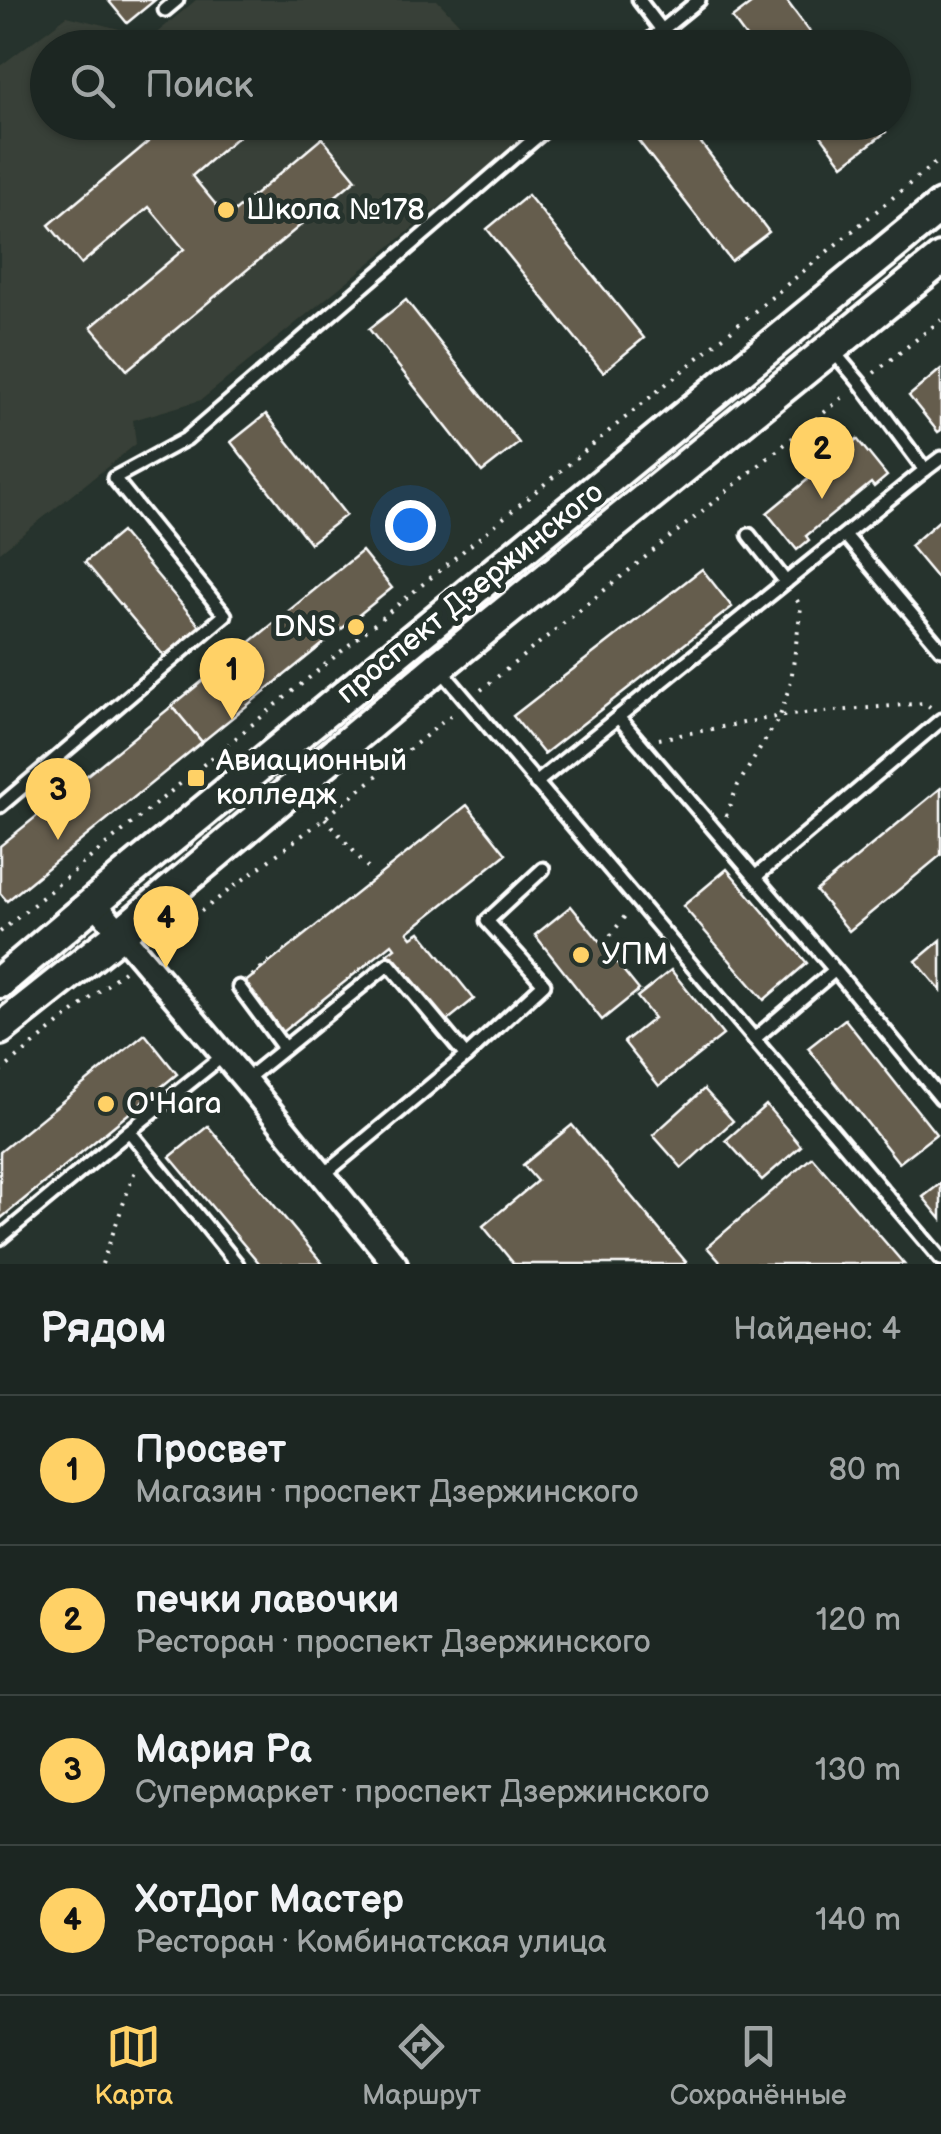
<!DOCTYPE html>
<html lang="ru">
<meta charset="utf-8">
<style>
:root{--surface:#1c2622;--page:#252e2a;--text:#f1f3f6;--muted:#a0a5a5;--line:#3a4340;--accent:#ffd166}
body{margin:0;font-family:"Balsamiq Sans",sans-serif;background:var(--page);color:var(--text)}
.you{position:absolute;left:410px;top:525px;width:35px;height:35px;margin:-25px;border:8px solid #fff;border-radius:50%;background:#1a73e8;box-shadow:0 0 0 15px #1a73e833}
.badge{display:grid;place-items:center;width:65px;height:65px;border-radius:50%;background:var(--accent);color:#111;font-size:32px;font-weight:700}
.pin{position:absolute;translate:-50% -82px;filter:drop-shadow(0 2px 5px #0008)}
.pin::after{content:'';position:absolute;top:52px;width:35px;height:30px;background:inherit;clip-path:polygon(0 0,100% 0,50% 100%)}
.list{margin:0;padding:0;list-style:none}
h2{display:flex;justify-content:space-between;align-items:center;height:130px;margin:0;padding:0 40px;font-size:42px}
h2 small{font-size:32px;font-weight:400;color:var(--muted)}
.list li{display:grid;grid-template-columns:65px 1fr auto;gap:30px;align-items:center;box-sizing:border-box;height:150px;padding:0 40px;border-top:2px solid var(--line)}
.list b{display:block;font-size:38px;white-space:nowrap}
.list p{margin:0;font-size:32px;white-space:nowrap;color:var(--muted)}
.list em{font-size:32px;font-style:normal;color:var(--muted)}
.icon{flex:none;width:55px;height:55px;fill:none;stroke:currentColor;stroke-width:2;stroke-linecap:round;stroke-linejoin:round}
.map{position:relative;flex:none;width:941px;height:1264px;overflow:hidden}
.search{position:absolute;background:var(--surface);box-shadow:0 2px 8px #0004;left:30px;right:30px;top:30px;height:110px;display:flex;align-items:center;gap:25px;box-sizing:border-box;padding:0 35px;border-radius:55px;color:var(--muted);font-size:38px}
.sheet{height:730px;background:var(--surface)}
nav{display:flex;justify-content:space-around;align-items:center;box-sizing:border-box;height:140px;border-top:2px solid var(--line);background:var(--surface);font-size:28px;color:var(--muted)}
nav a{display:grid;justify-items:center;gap:5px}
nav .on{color:var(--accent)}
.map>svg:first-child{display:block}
.built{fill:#394037}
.building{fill:#655d4e;stroke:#fff;stroke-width:2.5}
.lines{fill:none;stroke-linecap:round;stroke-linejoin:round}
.service-casing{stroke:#fff;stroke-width:19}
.minor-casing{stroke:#fff;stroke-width:30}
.secondary-casing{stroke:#fff;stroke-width:38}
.path{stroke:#fff;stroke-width:4;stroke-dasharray:2.5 8;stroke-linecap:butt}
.service{stroke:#26332d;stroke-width:11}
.minor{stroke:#26332d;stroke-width:22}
.secondary{stroke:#26332d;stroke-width:30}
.poi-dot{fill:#ffd166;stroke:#26332d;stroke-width:4}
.labels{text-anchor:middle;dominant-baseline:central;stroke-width:10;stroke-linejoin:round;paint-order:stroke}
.poi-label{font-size:30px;fill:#fff;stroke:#26332d;text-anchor:start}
.street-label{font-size:30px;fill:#fff;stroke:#26332d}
</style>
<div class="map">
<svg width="941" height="1264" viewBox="0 0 941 1264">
<rect width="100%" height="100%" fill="#26332d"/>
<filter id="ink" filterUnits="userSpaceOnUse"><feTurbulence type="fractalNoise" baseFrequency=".01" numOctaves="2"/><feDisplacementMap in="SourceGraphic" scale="20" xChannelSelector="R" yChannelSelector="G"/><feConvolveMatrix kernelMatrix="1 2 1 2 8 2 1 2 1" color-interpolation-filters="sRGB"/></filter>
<g filter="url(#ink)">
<!-- built -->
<polygon class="built" points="196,0 437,0 481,47 48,48 48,122 542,123 201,400 133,420 136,444 0,552 0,66 67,16 152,37"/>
<!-- building -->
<g class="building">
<polygon points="108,0 155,0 127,23"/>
<polygon points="756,0 786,0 822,48 754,48 732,18"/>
<polygon points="172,122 255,122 192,176 227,218 322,138 356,179 127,370 91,327 184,249 149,207 81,264 49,225"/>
<polygon points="624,122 685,122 769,232 731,261"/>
<polygon points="811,122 879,122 886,132 843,165"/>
<polygon points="528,195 644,338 603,372 487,229"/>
<polygon points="406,300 519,443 482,472 369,329"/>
<polygon points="941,369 941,430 938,432 909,396"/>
<polygon points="266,414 346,515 310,543 231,442"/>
<polygon points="857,439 887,476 874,487 871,483 806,536 809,540 797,550 767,513"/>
<polygon points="941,519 941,583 910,546"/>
<polygon points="121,532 200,626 164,656 85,562"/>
<polygon points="362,551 392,588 202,742 172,706"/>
<polygon points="702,569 732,607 544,754 513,716"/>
<polygon points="172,706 202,742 7,901 0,893 0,846"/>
<polygon points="941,788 941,855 849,931 816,891"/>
<polygon points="467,805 506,854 408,932 412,937 420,932 474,999 443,1024 387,954 395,948 392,944 281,1033 243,984"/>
<polygon points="727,869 807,963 764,1000 683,906"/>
<polygon points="571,906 639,990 602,1020 535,935"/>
<polygon points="941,940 941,991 916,961"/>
<polygon points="671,970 723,1035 659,1086 624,1042 654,1018 637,997"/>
<polygon points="845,1019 936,1134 899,1163 808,1048"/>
<polygon points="145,1034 177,1074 0,1219 0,1152"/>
<polygon points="704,1089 733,1121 682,1168 653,1135"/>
<polygon points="766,1105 801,1146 762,1180 726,1140"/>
<polygon points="572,1125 686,1262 684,1264 514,1264 483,1226 537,1181 523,1165"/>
<polygon points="208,1126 323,1264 260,1264 170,1157"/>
<polygon points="812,1157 904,1264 722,1264 707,1247"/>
<polygon points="941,1183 941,1219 923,1197"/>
</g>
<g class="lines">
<defs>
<g id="service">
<polyline points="639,0 662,30 699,0"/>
<polyline points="165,10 177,0"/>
<polyline points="641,48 662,30"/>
<polyline points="925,470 941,458"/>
<polyline points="749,535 786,582"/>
<polyline points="845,535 941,649"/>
<polyline points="441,670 941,1259"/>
<polyline points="618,717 835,970"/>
<polyline points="536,783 925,470 861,384 833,351"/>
<polyline points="0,806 225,615 114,478 186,439 554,122"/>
<polyline points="755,877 941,720"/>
<polyline points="239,987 284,1048"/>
<polyline points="754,1039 835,970 941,1098"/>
<polyline points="224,1055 129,1131 237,1264"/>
<polyline points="466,1056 544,984 487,921 543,869"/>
<polyline points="245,1080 389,964 466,1056 322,1176"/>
<polyline points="0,1238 129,1131"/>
</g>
<polyline id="minor" points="94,902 245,1080 395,1264"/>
<g id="secondary">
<polyline points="0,982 125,876 941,206"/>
<polyline points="0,1029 122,932 438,667 941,259"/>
</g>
</defs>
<!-- service casing -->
<use href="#service" class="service-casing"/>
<!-- minor casing -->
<use href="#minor" class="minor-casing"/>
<!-- secondary casing -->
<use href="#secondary" class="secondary-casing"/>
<!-- path -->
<g class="path">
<polyline points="874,373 941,320"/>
<polyline points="481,690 847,394"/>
<polyline points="659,739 780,716 925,703 930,707"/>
<polyline points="726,816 738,785 780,716 791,681 801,607 794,595"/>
<polyline points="325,818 370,870"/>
<polyline points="0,932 941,158"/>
<polyline points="159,943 325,818 455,712"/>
<polyline points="604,944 625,916"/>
<polyline points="252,976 274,957"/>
<polyline points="0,1072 124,971"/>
<polyline points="102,1264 137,1165"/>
</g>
<!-- service -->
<use href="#service" class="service"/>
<!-- minor -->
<use href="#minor" class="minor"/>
<!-- secondary -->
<use href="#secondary" class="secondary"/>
</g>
</g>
<!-- markers -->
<g class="poi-dot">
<circle cx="226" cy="210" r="10"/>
<circle cx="356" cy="627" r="10"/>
<rect x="186" y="768" width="20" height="20" rx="5"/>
<circle cx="581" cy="955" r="10"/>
<circle cx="106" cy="1104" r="10"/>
</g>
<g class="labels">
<!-- poi labels -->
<g class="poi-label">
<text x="246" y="210">Школа №178</text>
<text x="336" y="627" text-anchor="end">DNS</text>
<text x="216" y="761">Авиационный<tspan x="216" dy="34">колледж</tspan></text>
<text x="601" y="955">УПМ</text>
<text x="126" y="1104">O'Hara</text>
</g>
<!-- street labels -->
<g class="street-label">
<text transform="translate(470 593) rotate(-39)">проспект Дзержинского</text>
</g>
</g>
</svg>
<div class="you"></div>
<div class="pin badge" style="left:232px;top:720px">1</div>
<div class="pin badge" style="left:822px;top:499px">2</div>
<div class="pin badge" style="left:58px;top:840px">3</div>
<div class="pin badge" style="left:166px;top:968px">4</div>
<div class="search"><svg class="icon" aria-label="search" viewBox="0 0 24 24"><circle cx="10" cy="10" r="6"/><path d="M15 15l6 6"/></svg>Поиск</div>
</div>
<section class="sheet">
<h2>Рядом<small>Найдено: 4</small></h2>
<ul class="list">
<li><span class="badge">1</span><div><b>Просвет</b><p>Магазин · проспект Дзержинского</p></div><em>80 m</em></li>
<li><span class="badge">2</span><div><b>печки лавочки</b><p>Ресторан · проспект Дзержинского</p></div><em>120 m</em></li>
<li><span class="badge">3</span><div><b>Мария Ра</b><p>Супермаркет · проспект Дзержинского</p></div><em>130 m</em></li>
<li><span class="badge">4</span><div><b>ХотДог Мастер</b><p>Ресторан · Комбинатская улица</p></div><em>140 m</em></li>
</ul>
</section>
<nav>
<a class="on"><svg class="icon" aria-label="map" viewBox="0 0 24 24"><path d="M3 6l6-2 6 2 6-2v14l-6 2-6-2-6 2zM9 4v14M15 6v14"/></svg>Карта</a>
<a><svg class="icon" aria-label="directions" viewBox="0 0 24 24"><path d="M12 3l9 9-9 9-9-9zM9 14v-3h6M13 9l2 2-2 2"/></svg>Маршрут</a>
<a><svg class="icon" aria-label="saved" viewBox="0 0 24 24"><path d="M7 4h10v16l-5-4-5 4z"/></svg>Сохранённые</a>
</nav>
